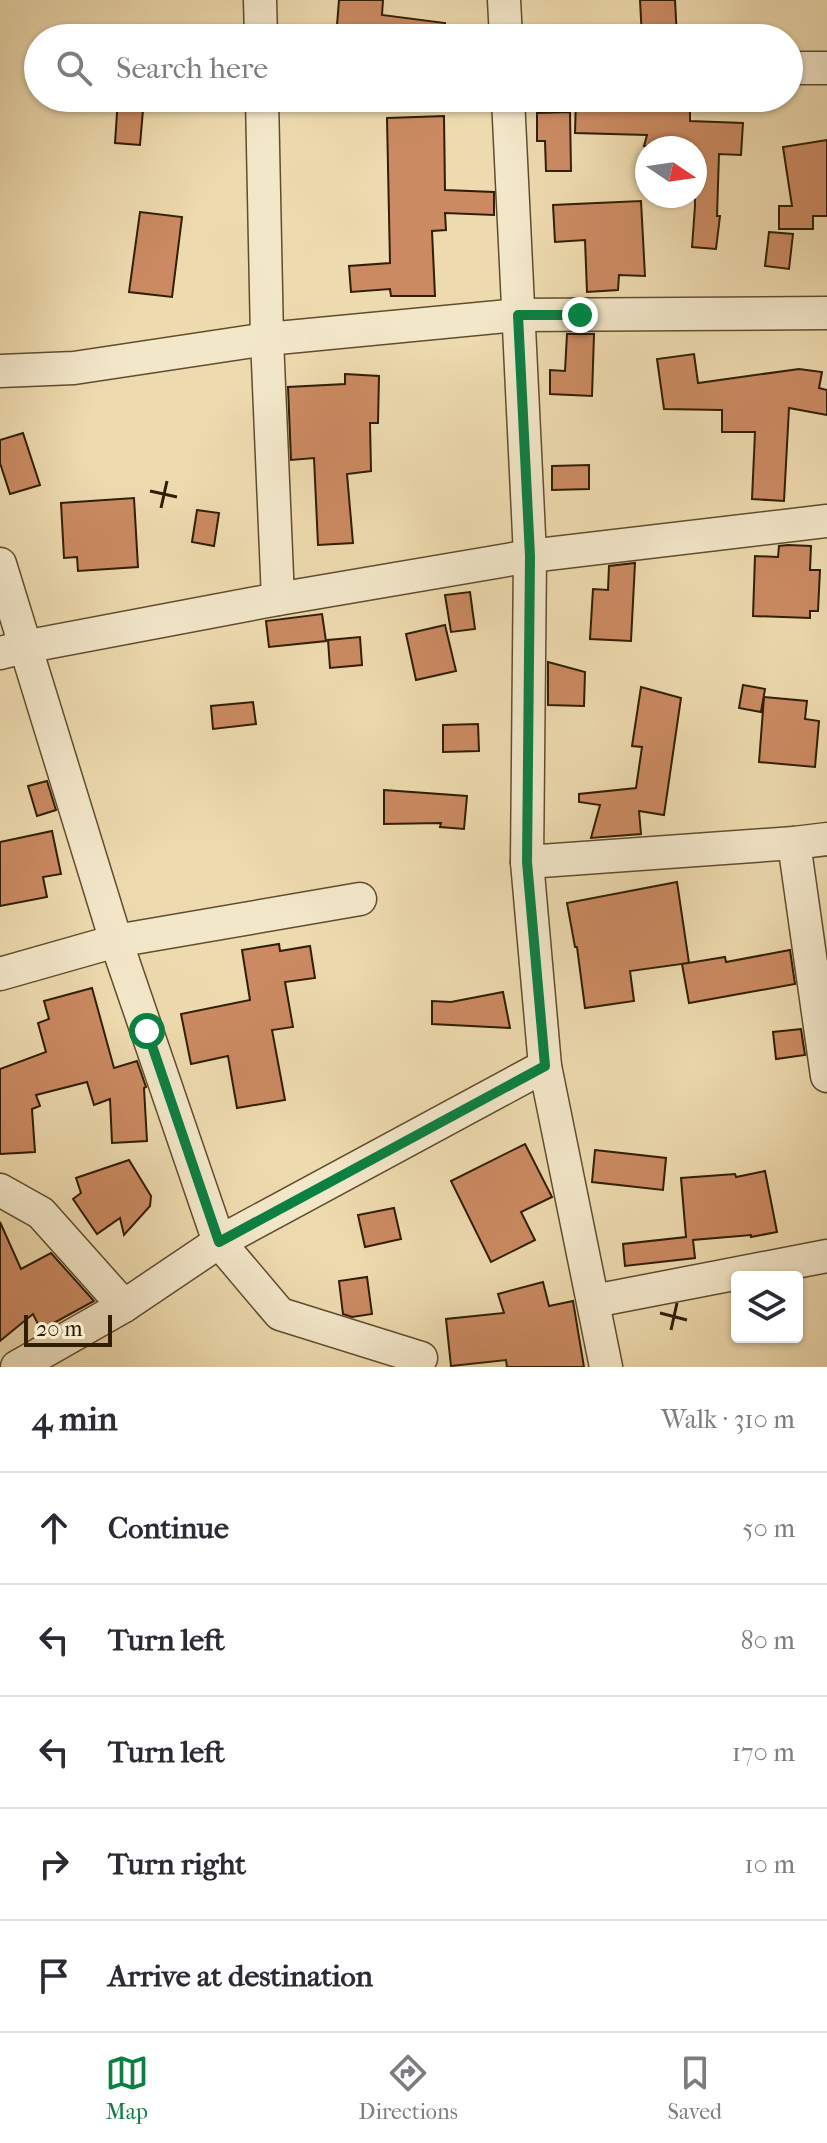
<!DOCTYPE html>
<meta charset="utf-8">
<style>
:root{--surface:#fff;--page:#f7f7f7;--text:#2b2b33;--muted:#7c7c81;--line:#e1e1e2;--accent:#0b8043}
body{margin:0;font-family:"IM FELL French Canon",serif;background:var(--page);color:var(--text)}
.controls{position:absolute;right:24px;bottom:24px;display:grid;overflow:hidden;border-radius:8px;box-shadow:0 2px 6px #0004}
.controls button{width:72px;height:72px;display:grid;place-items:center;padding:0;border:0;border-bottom:2px solid var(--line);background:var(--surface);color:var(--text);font:40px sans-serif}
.compass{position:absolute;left:635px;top:136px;width:72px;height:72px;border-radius:50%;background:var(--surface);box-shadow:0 2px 6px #0004;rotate:103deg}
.scale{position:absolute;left:24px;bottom:20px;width:88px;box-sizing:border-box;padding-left:8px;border:4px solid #311e01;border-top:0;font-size:22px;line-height:28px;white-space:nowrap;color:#311e01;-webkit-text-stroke:6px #f3e7ca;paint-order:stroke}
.stop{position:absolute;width:24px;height:24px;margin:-18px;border:6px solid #0b8043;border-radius:50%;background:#fff}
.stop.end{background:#0b8043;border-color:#fff;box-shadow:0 2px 8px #0008}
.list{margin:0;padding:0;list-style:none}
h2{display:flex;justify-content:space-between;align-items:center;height:104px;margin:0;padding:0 32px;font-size:34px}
h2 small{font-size:26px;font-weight:400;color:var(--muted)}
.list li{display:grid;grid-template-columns:52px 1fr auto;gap:24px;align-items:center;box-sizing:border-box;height:112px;padding:0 32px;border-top:2px solid var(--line)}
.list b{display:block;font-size:30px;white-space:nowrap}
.list em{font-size:26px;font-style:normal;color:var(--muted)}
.icon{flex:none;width:44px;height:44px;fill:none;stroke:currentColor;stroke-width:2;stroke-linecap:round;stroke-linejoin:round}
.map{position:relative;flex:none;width:827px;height:1367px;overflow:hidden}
.search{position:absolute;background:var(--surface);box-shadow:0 2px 6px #0004;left:24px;right:24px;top:24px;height:88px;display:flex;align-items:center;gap:20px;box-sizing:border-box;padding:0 28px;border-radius:44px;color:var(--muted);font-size:30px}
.sheet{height:664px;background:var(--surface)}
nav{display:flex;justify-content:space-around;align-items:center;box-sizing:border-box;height:112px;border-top:2px solid var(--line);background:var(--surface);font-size:22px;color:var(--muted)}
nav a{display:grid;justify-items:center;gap:4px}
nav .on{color:var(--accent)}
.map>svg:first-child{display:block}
.building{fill:#cb8a62;stroke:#311e01;stroke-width:2}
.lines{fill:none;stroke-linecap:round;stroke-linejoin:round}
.minor-casing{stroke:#604d2c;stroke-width:35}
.minor{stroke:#f3e7ca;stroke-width:32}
.route{stroke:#0b8043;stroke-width:10}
.ticks{fill:none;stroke:#311e01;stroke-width:3}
</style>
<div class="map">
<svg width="827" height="1367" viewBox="0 0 827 1367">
<rect width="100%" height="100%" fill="#eddaae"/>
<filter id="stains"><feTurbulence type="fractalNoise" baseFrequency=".0025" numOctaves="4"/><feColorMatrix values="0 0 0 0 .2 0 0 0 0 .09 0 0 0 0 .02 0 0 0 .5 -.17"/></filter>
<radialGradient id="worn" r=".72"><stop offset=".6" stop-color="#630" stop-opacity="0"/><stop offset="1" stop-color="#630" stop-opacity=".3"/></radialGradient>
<!-- building -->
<g class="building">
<polygon points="339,0 383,0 382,15 445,23 444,38 336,38"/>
<polygon points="640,0 675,0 677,38 642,38"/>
<polygon points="118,98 144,98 140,145 115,143"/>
<polygon points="576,98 664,98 664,101 690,101 690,121 743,123 741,155 719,154 717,216 720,216 716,249 692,247 695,206 694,146 644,146 647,135 575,133"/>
<polygon points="570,112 571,171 546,171 545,141 537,141 537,113"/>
<polygon points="444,116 445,190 494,192 494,215 445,213 446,230 432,231 435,296 391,296 390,289 351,292 349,266 390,263 387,118"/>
<polygon points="827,140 827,216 813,216 813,229 779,229 779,206 792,206 783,147"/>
<polygon points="641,201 645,276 619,275 618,290 587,292 585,240 555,242 553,205"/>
<polygon points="140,212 182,217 172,297 129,292"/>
<polygon points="769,232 793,234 789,269 765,266"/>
<polygon points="567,334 594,334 592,396 550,394 550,370 565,371"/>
<polygon points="694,354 698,383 799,369 822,372 819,388 827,390 827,415 789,408 784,501 752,499 755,432 722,432 722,410 664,409 657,359"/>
<polygon points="345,374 379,376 378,423 370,423 371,471 347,474 353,543 318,545 314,458 291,460 288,387 345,384"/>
<polygon points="23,433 40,485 10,494 0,463 0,440"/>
<polygon points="589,465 589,489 552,490 552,466"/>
<polygon points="134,498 138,567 78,571 77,557 64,558 61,503"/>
<polygon points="197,510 219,513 214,546 192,542"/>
<polygon points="788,545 811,546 810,570 820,570 818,611 810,611 810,618 753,616 755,556 778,557 779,546"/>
<polygon points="635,563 631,641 590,639 593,589 608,590 609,566"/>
<polygon points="470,592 475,629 451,632 445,595"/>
<polygon points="322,614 326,641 269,647 266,621"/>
<polygon points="445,625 456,671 416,680 406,634"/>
<polygon points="360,637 362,665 330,668 328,640"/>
<polygon points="548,662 585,672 584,706 548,705"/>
<polygon points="743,685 765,689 761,712 739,708"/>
<polygon points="641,687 681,698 664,815 639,811 641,834 591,838 600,805 579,802 579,794 636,788 642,747 632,746"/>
<polygon points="764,697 807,701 805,719 819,721 815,767 759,762"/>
<polygon points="253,702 256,724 213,729 211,706"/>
<polygon points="478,724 479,751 443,752 443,725"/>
<polygon points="47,781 56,810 37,816 28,786"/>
<polygon points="384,790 467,796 464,829 440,827 441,823 384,824"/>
<polygon points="52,831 61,874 43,877 47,897 0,906 0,842"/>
<polygon points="677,882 689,963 630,971 634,1001 585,1008 577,947 575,947 567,903"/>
<polygon points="279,944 280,951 310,946 315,978 285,982 293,1027 272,1030 285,1100 237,1108 228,1056 191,1064 181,1014 250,1000 242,950"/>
<polygon points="790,950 795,984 689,1003 682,964 725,957 726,962"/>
<polygon points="92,988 114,1068 137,1061 146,1087 144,1088 147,1141 112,1143 110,1099 94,1105 87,1082 36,1095 40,1106 32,1109 35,1152 0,1154 0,1069 46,1052 38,1023 49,1019 44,1001"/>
<polygon points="503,992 510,1028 432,1024 432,1001 451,1002"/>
<polygon points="801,1029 805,1055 776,1059 773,1032"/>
<polygon points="525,1144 552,1197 521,1212 535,1240 491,1262 451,1181"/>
<polygon points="595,1150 666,1158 663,1190 592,1182"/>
<polygon points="129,1160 151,1196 150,1206 124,1235 120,1218 97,1234 73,1199 81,1193 76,1178"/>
<polygon points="765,1171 777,1232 751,1237 751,1235 693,1240 695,1258 625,1266 623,1244 686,1237 681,1178 735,1174 736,1177"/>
<polygon points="394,1208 401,1239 365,1247 358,1215"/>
<polygon points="0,1222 21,1269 51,1253 94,1301 41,1330 33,1314 0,1341"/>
<polygon points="367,1277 372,1314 352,1317 343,1314 339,1281"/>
<polygon points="543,1282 549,1306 573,1301 584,1367 507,1367 506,1360 451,1366 446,1319 504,1313 498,1294"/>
</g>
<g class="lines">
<defs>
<g id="minor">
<polyline points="260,0 261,38"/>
<polyline points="504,0 506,38"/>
<polyline points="789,68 827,68"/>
<polyline points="262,98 267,339 278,599"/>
<polyline points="508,98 530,556 527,862 545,1066 606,1367"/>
<polyline points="0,371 74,368 267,339 518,315 827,313"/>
<polyline points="0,564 116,941 219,1242 280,1314 421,1358"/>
<polyline points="0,653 24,647 278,599 530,556 827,521"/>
<polyline points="794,843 827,1076"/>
<polyline points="527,862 794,843 827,839"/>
<polyline points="0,974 116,941 360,899"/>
<polyline points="0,1190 41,1213 124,1306"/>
<polyline points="594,1301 827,1256"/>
<polyline points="17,1367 124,1306 219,1242 545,1066"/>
</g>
</defs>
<!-- minor casing -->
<use href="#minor" class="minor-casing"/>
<!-- minor -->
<use href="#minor" class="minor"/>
</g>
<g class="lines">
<!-- route -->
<polyline class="route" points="147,1031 219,1242 545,1066 527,862 530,556 518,315 580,315"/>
</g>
<!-- ticks -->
<path class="ticks" d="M 150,491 L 177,497M 161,508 L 167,481M 660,1313 L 687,1320M 671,1330 L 677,1303"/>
<rect width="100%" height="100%" filter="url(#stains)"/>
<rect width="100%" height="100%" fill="url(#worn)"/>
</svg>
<div class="controls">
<button><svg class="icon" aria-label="layers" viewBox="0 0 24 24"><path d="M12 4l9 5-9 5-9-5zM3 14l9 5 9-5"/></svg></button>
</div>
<svg class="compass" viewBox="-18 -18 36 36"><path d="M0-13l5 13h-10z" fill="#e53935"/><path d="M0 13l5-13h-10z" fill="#7c7c81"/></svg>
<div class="scale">20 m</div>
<div class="stop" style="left:147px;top:1031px"></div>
<div class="stop end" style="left:580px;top:315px"></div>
<div class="search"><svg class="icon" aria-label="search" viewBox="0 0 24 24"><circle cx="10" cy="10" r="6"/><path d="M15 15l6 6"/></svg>Search here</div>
</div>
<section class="sheet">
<h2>4 min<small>Walk · 310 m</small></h2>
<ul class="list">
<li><svg class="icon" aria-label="ahead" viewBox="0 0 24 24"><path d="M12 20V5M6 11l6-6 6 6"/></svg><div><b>Continue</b></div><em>50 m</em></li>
<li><svg class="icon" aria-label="left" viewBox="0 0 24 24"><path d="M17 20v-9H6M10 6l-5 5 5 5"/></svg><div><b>Turn left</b></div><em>80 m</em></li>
<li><svg class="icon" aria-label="left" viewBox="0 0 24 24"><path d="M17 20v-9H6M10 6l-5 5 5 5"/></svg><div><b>Turn left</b></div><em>170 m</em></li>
<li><svg class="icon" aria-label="right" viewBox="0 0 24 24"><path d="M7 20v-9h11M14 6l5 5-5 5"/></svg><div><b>Turn right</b></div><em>10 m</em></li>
<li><svg class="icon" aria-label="arrive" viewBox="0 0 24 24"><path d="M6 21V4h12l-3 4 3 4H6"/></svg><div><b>Arrive at destination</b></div></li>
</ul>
</section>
<nav>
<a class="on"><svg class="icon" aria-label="map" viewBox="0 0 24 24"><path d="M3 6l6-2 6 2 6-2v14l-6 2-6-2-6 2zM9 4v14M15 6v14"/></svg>Map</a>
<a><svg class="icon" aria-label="directions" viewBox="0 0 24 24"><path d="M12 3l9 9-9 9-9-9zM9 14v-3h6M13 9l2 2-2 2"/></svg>Directions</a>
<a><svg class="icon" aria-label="saved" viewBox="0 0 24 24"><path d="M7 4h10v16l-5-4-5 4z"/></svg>Saved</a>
</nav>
